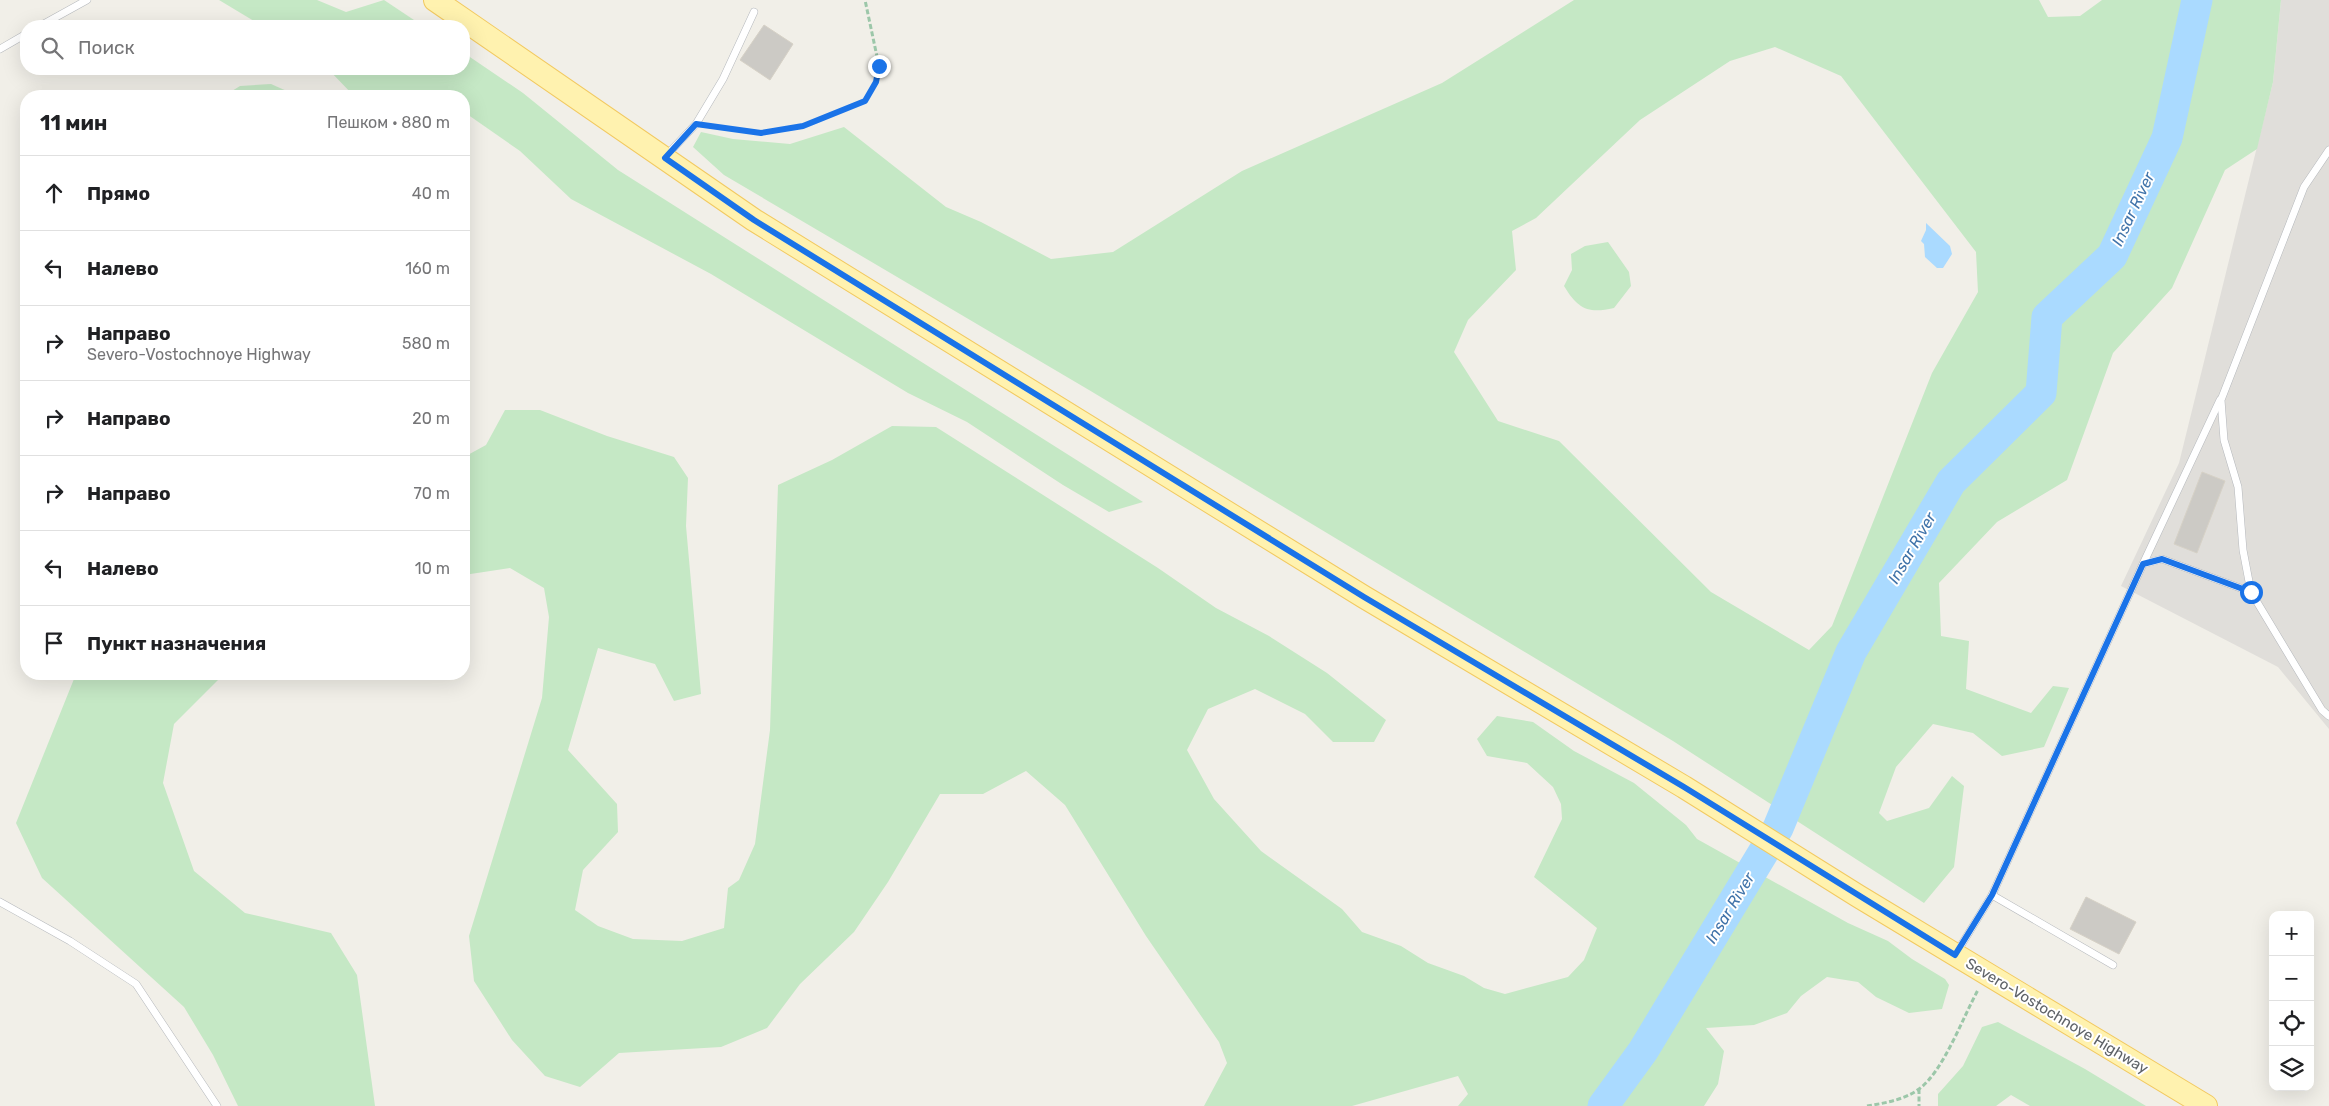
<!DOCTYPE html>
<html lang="ru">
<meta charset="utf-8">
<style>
:root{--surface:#fff;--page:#f6f6f6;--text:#202124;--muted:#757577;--line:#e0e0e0}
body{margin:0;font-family:Rubik,sans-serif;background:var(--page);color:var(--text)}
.controls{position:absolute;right:15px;bottom:15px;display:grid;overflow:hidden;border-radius:10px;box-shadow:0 5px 20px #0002}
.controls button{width:45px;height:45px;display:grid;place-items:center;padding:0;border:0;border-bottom:1px solid var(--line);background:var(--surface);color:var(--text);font:25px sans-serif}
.stop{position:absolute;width:15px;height:15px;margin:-11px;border:4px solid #1a73e8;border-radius:50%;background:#fff}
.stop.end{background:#1a73e8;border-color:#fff;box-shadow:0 1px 5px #0008}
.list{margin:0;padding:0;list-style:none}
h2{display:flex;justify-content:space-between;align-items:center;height:65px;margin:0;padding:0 20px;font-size:21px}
h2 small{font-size:16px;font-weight:400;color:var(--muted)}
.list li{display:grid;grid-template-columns:32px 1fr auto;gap:15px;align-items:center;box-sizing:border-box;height:75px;padding:0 20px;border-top:1px solid var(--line)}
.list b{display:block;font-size:19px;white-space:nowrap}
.list p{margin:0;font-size:16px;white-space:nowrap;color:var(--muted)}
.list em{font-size:16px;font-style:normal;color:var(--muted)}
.icon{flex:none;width:28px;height:28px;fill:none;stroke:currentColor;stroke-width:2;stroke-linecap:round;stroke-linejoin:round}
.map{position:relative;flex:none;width:2329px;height:1106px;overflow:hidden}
.search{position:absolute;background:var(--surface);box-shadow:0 5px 20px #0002;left:20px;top:20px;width:450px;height:55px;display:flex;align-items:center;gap:12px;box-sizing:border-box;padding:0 18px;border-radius:20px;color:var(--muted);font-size:19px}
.panel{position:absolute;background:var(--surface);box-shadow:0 5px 20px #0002;left:20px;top:90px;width:450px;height:590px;border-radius:20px}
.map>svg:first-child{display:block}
.industrial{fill:#e0deda}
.green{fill:#c5e8c5;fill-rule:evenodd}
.water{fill:#aadaff}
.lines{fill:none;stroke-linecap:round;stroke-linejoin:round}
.river{stroke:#aadaff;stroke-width:31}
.building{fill:#cccac5;stroke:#d6d1c6}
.lane-casing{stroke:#b5b8bc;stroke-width:8}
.primary-casing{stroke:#f2c960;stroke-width:24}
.path{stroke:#9cc7a9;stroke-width:3;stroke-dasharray:5 2.5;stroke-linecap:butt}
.lane{stroke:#fff;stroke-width:7}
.primary{stroke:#fff2af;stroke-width:22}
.route{stroke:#1a73e8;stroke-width:6}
.labels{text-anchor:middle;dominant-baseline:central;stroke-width:4;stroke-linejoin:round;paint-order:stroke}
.street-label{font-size:15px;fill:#5f6368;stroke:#fff}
.water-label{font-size:16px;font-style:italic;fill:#4174aa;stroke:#fff}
</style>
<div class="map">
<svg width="2329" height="1106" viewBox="0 0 2329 1106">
<rect width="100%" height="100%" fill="#f1efe8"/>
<!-- industrial -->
<polygon class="industrial" points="2281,0 2329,0 2329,729 2278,667 2121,586 2179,463 2273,82"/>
<!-- green -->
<g class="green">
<polygon points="219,0 317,0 346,12 384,0 423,26 262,26"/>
<path d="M 1574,0 L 2039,0 L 2048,17 L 2080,16 L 2102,0 L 2281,0 L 2273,82 L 2257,149 L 2225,170 L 2172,288 L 2113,353 L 2067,480 L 1997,522 L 1939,583 L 1941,636 L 1969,641 L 1966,689 L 2031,713 L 2053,686 L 2069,688 L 2044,747 L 2002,756 L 1973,733 L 1933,724 L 1896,767 L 1879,813 L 1887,821 L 1929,808 L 1952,776 L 1964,786 L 1954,867 L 1924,903 L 1673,741 L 1089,390 L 724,175 L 693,147 L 701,132 L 733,139 L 790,144 L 844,127 L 946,207 L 981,222 L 1051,259 L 1113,252 L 1242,171 L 1442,83 ZM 1775,47 L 1841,76 L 1976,252 L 1978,292 L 1932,373 L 1832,626 L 1809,650 L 1711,592 L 1559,441 L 1498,421 L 1454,352 L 1468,320 L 1516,270 L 1512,231 L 1536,218 L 1640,120 L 1730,61 Z"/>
<polygon points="464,53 523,93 618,170 1143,502 1109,512 1063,485 967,422 908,393 711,274 571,199 520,151 464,112 464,96 354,96 328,69 464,69"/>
<polygon points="271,84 298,96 224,96 240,86"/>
<path d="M 1608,242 L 1629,272 L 1631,286 L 1614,308 C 1588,314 1578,309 1564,286 L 1572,270 L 1571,254 L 1585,246 Z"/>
<polygon points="505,410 540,410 607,436 674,457 688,478 686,526 701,694 674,701 655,664 598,648 568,750 617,804 618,832 583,870 575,910 598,926 633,939 682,941 724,928 728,888 739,880 755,844 770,730 778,485 832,460 892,426 936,427 1158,568 1216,608 1269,636 1327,673 1386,720 1374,742 1333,742 1305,714 1255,689 1208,709 1187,750 1214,799 1261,851 1342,909 1362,932 1401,946 1428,963 1464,976 1484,988 1505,994 1568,977 1584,960 1597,928 1534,877 1562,819 1561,804 1553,787 1527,763 1487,756 1477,739 1497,716 1533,722 1574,751 1634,783 1686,825 1697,839 1848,923 1888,941 1912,959 1945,979 1949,985 1942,1009 1909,1013 1876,997 1858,982 1827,977 1801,996 1787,1013 1754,1025 1706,1028 1724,1051 1718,1084 1704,1106 1458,1106 1468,1094 1458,1076 1352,1106 1204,1106 1227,1063 1219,1042 1146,936 1065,805 1026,771 983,794 940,794 888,882 854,932 800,984 767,1028 721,1047 619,1053 580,1087 545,1076 512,1040 474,981 469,936 542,698 549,617 544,588 510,568 464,575 464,457 486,445"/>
<polygon points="76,674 224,674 174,724 163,783 194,871 245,913 331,933 357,975 375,1106 238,1106 213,1055 184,1007 42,878 16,823"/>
<polygon points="1998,1022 2085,1069 2146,1106 2030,1106 2011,1095 1996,1106 1938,1106 1938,1094 1963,1066 1982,1027"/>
</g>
<!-- water -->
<polygon class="water" points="1926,223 1950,246 1952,254 1943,268 1937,268 1925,257 1924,244 1921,241 1926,230"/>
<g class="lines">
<!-- river -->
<polyline class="river" points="1603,1106 1643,1051 1778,828 1851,652 1951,482 2041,393 2047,317 2112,256 2167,138 2197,0"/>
</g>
<!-- building -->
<g class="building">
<polygon points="764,25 793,44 770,80 740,60"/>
<polygon points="2202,472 2225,481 2197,553 2174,544"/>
<polygon points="2086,897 2136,922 2119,954 2070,929"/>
</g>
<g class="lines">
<defs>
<g id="lane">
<polyline points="40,26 87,0"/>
<polyline points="0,49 26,34"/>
<polyline points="666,156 696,124 723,79 754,12"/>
<polyline points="2143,564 2220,400"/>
<polyline points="2251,592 2243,550 2238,487 2224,440 2221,400 2304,187 2329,150"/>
<polyline points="1992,895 2113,965"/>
<polyline points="0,902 70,941 136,984 217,1106"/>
<polyline points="1957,952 1992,895 2143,564 2162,559 2251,592 2322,710 2329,716"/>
</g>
<polyline id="primary" points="435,0 754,220 1364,597 1684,787 1858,896 2206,1106"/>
</defs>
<!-- lane casing -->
<use href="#lane" class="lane-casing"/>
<!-- primary casing -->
<use href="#primary" class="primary-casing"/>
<!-- path -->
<g class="path">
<polyline points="707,126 761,133 803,126 865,101 876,82 879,66 865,0"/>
<polyline points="1919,1089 1919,1106"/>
<path d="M 1867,1106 C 1885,1103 1904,1100 1919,1089 C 1943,1072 1963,1017 1978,990"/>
</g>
<!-- lane -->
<use href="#lane" class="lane"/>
<!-- primary -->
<use href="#primary" class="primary"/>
</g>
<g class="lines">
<!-- route -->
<polyline class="route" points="879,66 876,82 865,101 803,126 761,133 696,124 665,158 754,220 1364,597 1684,787 1955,955 1992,895 2143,564 2162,559 2251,592"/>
</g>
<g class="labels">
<!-- street labels -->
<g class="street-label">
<text transform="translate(2057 1016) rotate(31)">Severo-Vostochnoye Highway</text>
</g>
<!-- water labels -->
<g class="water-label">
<text transform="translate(2133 209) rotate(-65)">Insar River</text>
<text transform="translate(1912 548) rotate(-60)">Insar River</text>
<text transform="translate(1730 908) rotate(-59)">Insar River</text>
</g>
</g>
</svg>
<div class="controls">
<button>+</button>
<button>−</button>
<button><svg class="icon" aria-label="locate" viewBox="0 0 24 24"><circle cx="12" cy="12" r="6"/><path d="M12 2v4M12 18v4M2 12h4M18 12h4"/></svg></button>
<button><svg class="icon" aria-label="layers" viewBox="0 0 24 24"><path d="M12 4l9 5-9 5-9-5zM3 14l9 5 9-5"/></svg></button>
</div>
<div class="stop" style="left:2251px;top:592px"></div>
<div class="stop end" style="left:879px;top:66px"></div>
<div class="search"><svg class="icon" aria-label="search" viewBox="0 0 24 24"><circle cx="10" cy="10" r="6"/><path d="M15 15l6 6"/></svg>Поиск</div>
<section class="panel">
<h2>11 мин<small>Пешком · 880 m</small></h2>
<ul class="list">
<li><svg class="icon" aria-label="ahead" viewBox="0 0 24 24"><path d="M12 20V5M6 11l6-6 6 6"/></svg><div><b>Прямо</b></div><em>40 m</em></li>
<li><svg class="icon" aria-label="left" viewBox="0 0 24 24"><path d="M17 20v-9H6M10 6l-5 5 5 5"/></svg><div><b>Налево</b></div><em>160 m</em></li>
<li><svg class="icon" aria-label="right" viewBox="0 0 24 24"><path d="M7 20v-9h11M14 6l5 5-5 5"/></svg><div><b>Направо</b><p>Severo-Vostochnoye Highway</p></div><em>580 m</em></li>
<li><svg class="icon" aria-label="right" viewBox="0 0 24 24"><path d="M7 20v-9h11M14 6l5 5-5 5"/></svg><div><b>Направо</b></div><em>20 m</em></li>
<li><svg class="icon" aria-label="right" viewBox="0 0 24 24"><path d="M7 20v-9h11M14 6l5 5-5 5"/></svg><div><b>Направо</b></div><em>70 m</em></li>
<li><svg class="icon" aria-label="left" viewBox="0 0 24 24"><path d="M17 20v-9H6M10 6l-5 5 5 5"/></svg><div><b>Налево</b></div><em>10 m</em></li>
<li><svg class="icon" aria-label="arrive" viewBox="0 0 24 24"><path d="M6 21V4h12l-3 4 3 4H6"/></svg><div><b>Пункт назначения</b></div></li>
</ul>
</section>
</div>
